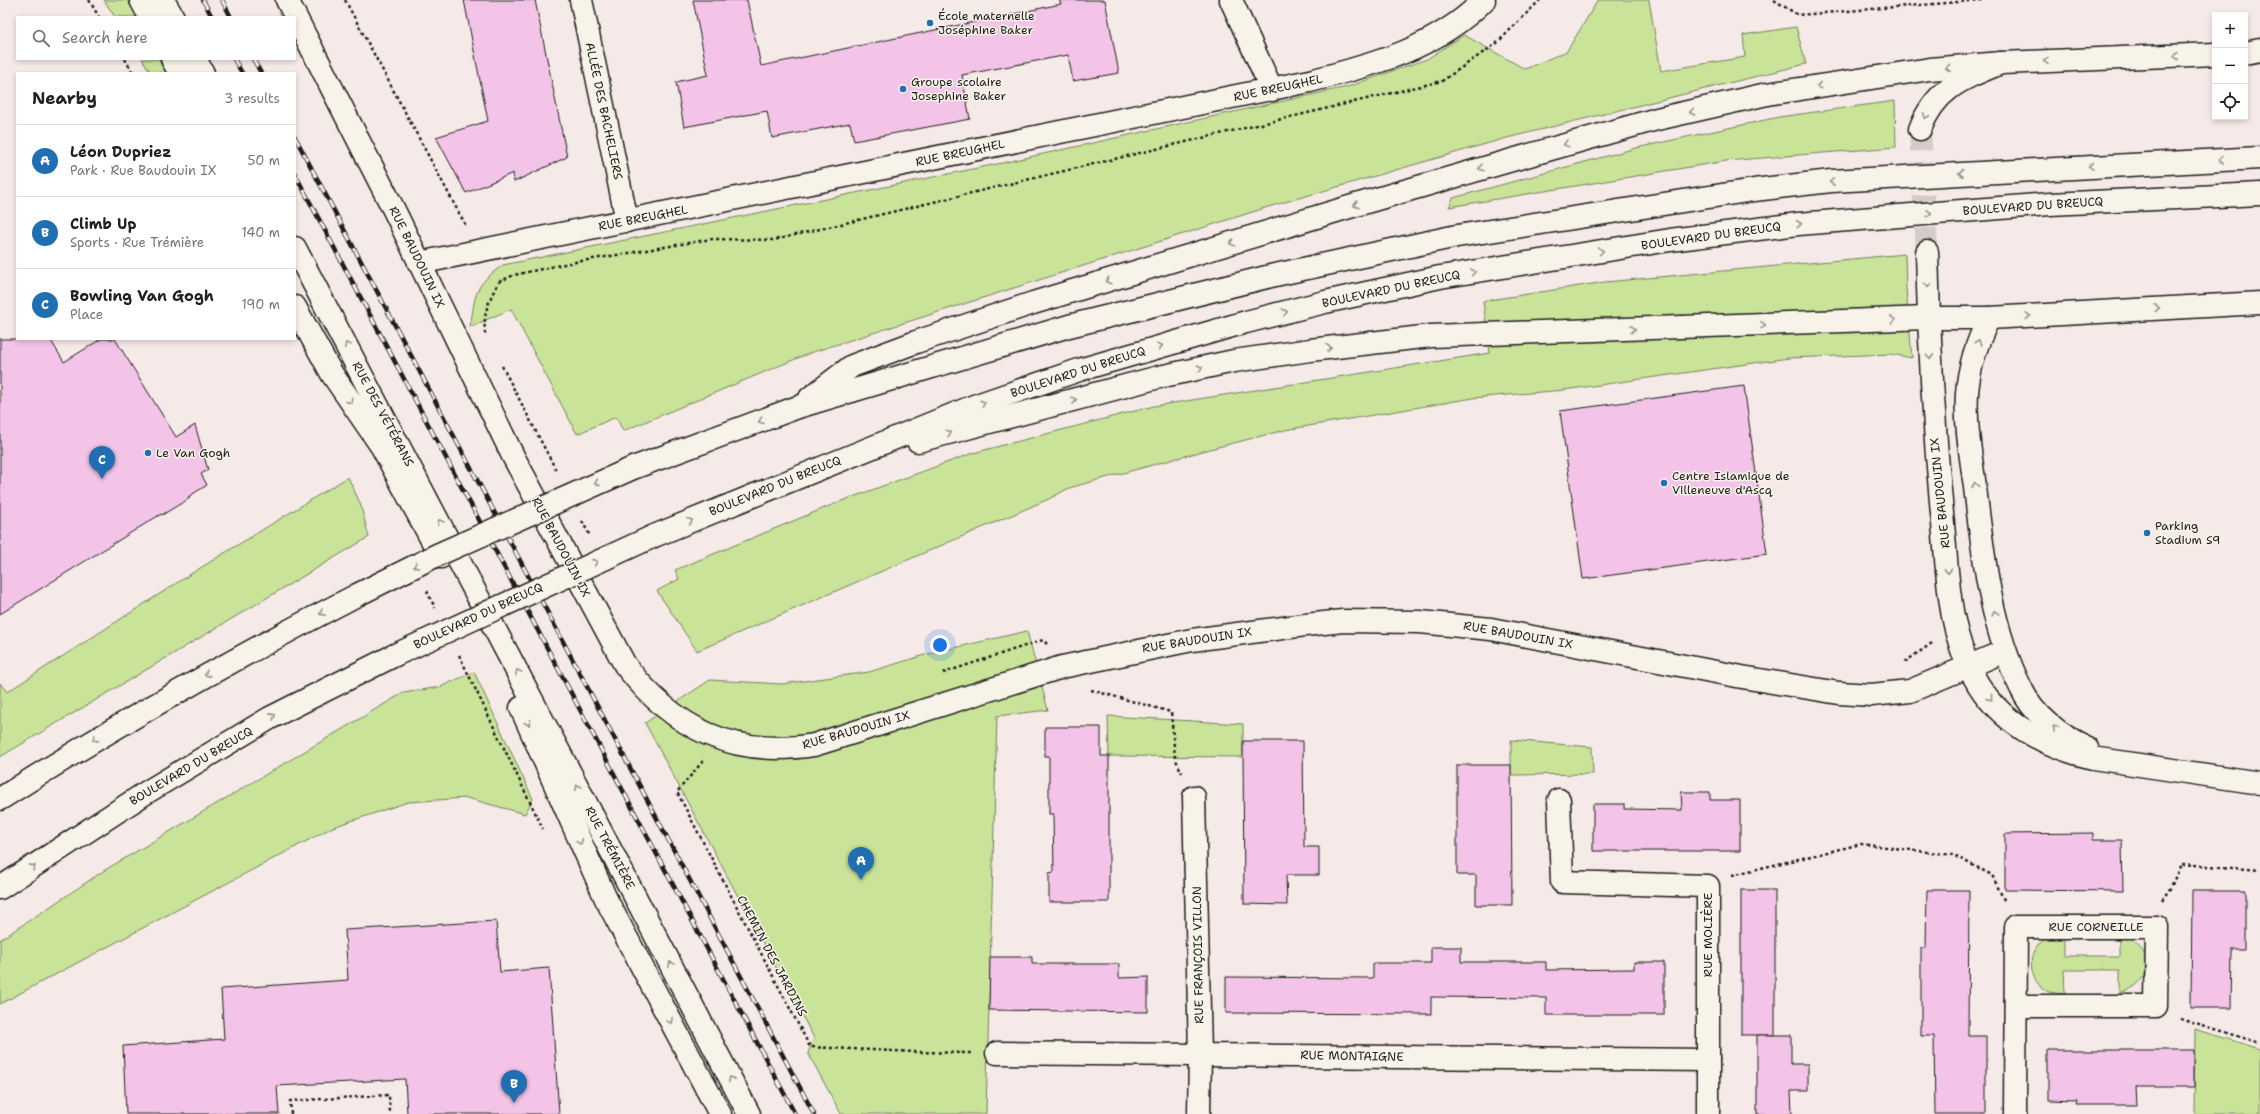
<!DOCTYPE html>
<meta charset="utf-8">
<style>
:root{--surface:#fff;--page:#f6f6f6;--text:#202124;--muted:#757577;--line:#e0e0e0;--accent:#1f6fb2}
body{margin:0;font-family:"Shantell Sans",sans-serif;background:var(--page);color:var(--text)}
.controls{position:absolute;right:12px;top:12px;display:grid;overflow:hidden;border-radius:0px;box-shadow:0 2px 6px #0003}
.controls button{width:36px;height:36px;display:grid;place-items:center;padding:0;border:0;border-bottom:1px solid var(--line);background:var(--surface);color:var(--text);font:20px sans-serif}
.you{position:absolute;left:940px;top:645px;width:14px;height:14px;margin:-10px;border:3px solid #fff;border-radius:50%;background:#1a73e8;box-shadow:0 0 0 6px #1a73e833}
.badge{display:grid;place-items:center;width:26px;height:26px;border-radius:50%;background:var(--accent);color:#fff;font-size:13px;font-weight:700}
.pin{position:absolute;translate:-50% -33px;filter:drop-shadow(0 1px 2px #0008)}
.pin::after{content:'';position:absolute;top:21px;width:14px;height:12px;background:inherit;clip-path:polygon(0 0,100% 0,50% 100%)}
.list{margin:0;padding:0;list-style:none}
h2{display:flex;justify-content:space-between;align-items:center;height:52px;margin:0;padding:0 16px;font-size:17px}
h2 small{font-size:13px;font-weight:400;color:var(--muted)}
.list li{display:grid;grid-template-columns:26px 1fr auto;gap:12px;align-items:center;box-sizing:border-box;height:72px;padding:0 16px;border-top:1px solid var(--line)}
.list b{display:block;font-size:15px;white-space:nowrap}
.list p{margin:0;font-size:13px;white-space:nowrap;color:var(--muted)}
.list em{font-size:13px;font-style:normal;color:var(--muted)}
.icon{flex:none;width:22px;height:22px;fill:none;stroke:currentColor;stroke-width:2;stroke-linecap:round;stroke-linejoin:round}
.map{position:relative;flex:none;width:2260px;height:1114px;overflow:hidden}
.search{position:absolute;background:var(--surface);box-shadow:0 2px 6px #0003;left:16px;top:16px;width:280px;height:44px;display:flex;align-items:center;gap:10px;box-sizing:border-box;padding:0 14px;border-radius:0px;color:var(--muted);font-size:15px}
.panel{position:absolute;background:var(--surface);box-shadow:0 2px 6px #0003;left:16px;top:72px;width:280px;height:268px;border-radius:0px}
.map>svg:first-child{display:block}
.green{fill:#c9e399;stroke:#72805a}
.building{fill:#f3c4e8;stroke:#1c1c1c}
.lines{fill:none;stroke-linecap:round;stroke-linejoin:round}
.secondary-tunnel{stroke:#d5cbc9;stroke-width:22;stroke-dasharray:22 11;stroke-linecap:butt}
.street-casing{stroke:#1c1c1c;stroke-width:25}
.secondary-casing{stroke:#1c1c1c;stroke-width:25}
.highway-casing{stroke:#1c1c1c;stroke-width:25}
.path{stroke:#1c1c1c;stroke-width:2.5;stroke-dasharray:3 3;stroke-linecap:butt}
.street{stroke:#f7f3e8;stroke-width:22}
.secondary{stroke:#f7f3e8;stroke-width:22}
.highway{stroke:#f7f3e8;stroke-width:22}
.rail-casing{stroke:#1c1c1c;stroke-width:4.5}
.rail{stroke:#f7f3e8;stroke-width:3;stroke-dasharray:9;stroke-linecap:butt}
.highway-bridge-casing{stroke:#1c1c1c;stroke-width:25;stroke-linecap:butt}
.highway-bridge{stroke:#f7f3e8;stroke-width:22}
.oneway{stroke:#94928c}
.poi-dot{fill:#1f6fb2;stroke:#f7f3e8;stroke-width:1.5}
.labels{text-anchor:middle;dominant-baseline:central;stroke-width:3;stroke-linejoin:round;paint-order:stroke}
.poi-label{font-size:12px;fill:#1c1c1c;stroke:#f7f3e8;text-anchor:start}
.street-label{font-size:12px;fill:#1c1c1c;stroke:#f7f3e8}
</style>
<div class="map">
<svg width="2260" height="1114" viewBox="0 0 2260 1114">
<rect width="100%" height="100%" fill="#f6eae8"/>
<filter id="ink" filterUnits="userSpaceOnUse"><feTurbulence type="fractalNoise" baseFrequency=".025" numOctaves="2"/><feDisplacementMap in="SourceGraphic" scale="8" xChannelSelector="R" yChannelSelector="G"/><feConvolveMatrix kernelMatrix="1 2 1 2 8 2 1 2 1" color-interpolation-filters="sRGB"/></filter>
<g filter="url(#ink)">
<!-- green -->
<g class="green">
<polygon points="104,0 127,0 138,17 115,17"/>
<path d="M 1598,0 L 1649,0 L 1661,71 L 1745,57 L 1743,35 L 1796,27 L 1806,64 L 1503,139 L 1268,207 L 810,353 L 623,431 L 616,417 L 577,434 L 511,309 L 470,327 C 476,293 473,286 503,265 L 1002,163 L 1347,87 L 1427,59 L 1464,35 L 1525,69 L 1567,51 Z"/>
<polygon points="142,59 162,59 171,73 151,73"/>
<polygon points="1895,101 1896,147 1726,161 1449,207 1453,198 1636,148 1779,117"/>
<polygon points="1905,254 1906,288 1912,358 1891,354 1789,358 1564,390 1473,398 1285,430 1214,448 1069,488 1049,499 697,651 657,591 679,579 675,570 839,502 973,453 1154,406 1490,353 1483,301 1605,282"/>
<polygon points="348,477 360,503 369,537 0,757 0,683 7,692 197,570"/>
<polygon points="1027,631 1048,710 997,716 986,1114 841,1114 808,1053 814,1038 645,723 710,680 782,684 869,672 928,654"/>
<polygon points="474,672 533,799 525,814 467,798 408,802 333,827 0,1004 0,940 105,870 403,693 440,687"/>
<polygon points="1108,716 1243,724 1243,757 1109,756"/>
<polygon points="1511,740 1592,747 1593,774 1511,775"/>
<path d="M 2064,934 L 2064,956 L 2120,956 L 2120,934 C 2154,944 2156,984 2120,993 L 2120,970 L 2064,970 L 2065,994 C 2060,993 2054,993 2049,992 C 2027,983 2025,949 2046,938 C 2051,935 2058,935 2064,934 Z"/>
<polygon points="2195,1029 2260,1049 2260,1114 2194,1114"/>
</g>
<!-- building -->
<g class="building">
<polygon points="464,0 535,0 567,157 514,182 513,173 466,193 436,137 488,121"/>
<polygon points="693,0 747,0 761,66 1061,4 1059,0 1105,0 1119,73 1073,81 1068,55 962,75 970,119 854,141 850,123 772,138 767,111 684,127 676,82 708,75"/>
<polygon points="0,339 50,339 64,362 101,339 115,339 176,437 195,425 208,470 201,474 207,485 188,497 190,498 162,515 161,514 0,614"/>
<polygon points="1744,386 1767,554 1583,579 1560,411"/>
<polygon points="1045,727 1101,727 1101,756 1109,756 1109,902 1049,902 1049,873 1054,872 1053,814 1049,814 1049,756 1045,756"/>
<polygon points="1243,741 1303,741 1304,847 1319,847 1319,875 1286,875 1287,905 1244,904"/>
<polygon points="1457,765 1511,765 1512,905 1476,905 1476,875 1457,875"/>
<polygon points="1681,792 1710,792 1710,800 1740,800 1740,851 1593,851 1593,804 1624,804 1624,809 1682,810"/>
<polygon points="2093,833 2093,840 2122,840 2123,891 2005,890 2005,834"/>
<rect x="1741" y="890" width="34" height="145"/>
<polygon points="1927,890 1969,890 1968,1036 1986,1036 1986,1114 1935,1114 1934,1036 1921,1036 1921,948 1926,948"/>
<polygon points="2192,891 2245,891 2245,949 2232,949 2231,1008 2191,1008"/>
<polygon points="496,921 500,972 549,968 559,1114 407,1114 405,1079 277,1086 279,1114 126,1114 123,1046 224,1039 221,989 348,980 345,930"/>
<polygon points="1431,947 1461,947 1461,962 1546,962 1546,970 1634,969 1634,962 1664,962 1664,1015 1546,1015 1546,998 1431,997 1431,1014 1226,1013 1226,977 1373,978 1373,963 1431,963"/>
<polygon points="990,957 1032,957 1032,964 1119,964 1119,978 1148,977 1148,1012 989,1010"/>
<polygon points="1757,1035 1791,1035 1791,1064 1808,1064 1808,1091 1791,1091 1792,1114 1757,1114"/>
<polygon points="2048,1050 2194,1050 2194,1087 2135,1087 2136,1105 2077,1105 2078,1101 2048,1100"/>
</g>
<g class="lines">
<!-- secondary-tunnel -->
<polyline class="secondary-tunnel" points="1920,129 1927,252"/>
<defs>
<g id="street">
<path d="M 287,0 L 394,210 L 513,456 L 625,665 C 674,729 733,758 814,745 L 1062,667 L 1192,640 L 1305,625 L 1343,621 L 1420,622 L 1491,629 L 1742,677 L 1839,693 L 1871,695 L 1910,691 L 2005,651"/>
<polyline points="581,0 627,221"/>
<polyline points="1231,0 1272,90"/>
<path d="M 419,263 L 1310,81 C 1373,65 1437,48 1484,0"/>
<polyline points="1194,797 1200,1054 1199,1114"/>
<polyline points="1559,800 1562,882 1708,886 1708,1114"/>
<polyline points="997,1053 1708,1060"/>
<polyline points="2015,1114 2016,927 2157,927 2156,1006 2016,1006"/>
</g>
<g id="secondary">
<polyline points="141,0 150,17"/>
<polyline points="163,0 173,17"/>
<polyline points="2245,53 2260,50"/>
<polyline points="172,59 180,73"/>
<polyline points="195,59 203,73"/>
<path d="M 1920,129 C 1936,88 1962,79 2001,63 L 2215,54"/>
<polyline points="295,248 749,1114"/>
<path d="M 1927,252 C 1929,343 1934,433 1943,524 C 1948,576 1948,630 1974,677 C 1998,722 2045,747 2093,758 L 2260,783"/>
<polyline points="295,307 332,374 382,447 441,557"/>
<polyline points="1928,318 1989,318 2260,303"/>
<path d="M 1989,318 C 1977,342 1969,366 1967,393 C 1965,424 1971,457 1975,487 C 1983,554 1990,626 2021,688 C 2033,714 2060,736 2087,748"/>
<polyline points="521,708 606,899 720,1114"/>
</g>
<g id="highway">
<polyline points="810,398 852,366 916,342 1033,303 1356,205 1519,158 1657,119 1767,94 1930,69 2001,63"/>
<polyline points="918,441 1159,377 1234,361 1310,350 1431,336 1928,318"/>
<polyline points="633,468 798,407 1069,326 1275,275 1457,236 1754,190 1831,181 2260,158"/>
<polyline points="654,536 974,406 1079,370 1246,322 1325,302 1440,277 1670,240 1798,224 2050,204 2260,194"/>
<path d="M 0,799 C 116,725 235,658 357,595"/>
<polyline points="0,888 147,792 270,718 395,655"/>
</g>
</defs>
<!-- street casing -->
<use href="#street" class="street-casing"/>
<!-- secondary casing -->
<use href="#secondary" class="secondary-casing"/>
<!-- highway casing -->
<use href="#highway" class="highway-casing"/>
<!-- path -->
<g class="path">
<polyline points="89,0 99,17"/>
<polyline points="345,0 466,226"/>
<polyline points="1774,0 1798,15 1982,0"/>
<polyline points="125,59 133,73"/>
<polyline points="499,282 514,275 569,263 712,239 774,240 1442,81 1497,43 1540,0"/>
<path d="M 485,334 C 483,313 489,299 499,282"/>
<polyline points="502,366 557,472"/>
<polyline points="582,521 590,536"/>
<polyline points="427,591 435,608"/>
<polyline points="459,655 543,829"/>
<polyline points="1905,662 1932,643"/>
<polyline points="943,673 1043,640 1047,644"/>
<polyline points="1091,690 1171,712 1175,758 1182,773"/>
<polyline points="703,761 677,792 810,1047 915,1052 971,1053"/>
<polyline points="1732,875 1861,844 1953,855 1992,875 2005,902"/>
<polyline points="2162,900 2171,887 2181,864 2260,870"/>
<polyline points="2180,1018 2260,1043"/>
<polyline points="291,1114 290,1101 389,1095 390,1114"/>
</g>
<!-- street -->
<use href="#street" class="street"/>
<!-- secondary -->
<use href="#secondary" class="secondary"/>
<!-- highway -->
<use href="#highway" class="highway"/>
<defs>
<g id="rail">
<polyline points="203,0 212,17"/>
<polyline points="222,0 231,17"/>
<polyline points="234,59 242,73"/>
<polyline points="253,59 261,73"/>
<polyline points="295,137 814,1114"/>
<polyline points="295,174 795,1114"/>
</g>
</defs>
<!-- rail casing -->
<use href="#rail" class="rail-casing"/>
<!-- rail -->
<use href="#rail" class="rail"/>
<defs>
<g id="highway-bridge">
<polyline points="357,595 437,555 633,468"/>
<polyline points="395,655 654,536"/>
</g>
</defs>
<!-- highway-bridge casing -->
<use href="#highway-bridge" class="highway-bridge-casing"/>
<!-- highway-bridge -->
<use href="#highway-bridge" class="highway-bridge"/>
</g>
<!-- one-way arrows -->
<defs><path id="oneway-chevron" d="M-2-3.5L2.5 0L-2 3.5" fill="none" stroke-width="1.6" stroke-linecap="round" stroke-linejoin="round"/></defs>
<g class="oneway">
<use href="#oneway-chevron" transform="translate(2176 56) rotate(178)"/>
<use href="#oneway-chevron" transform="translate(2046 61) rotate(178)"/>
<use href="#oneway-chevron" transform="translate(1948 68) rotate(175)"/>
<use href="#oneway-chevron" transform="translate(1819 86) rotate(171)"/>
<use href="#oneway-chevron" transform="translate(1692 112) rotate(167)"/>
<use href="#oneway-chevron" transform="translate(1926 116) rotate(112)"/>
<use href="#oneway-chevron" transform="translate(1566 144) rotate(165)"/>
<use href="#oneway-chevron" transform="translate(2221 160) rotate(177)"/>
<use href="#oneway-chevron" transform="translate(2091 166) rotate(177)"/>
<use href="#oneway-chevron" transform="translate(1481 168) rotate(164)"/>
<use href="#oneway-chevron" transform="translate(1961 173) rotate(177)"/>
<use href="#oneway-chevron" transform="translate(1832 182) rotate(175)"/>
<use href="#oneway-chevron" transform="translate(1356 205) rotate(163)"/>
<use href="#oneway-chevron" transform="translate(1929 213) rotate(-4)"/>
<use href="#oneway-chevron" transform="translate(1799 224) rotate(-6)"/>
<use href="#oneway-chevron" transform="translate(1232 243) rotate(163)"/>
<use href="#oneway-chevron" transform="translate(1601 251) rotate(-9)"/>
<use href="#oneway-chevron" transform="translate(1473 272) rotate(-10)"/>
<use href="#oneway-chevron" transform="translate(1108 281) rotate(163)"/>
<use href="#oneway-chevron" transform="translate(1928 285) rotate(89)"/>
<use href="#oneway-chevron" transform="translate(2157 308) rotate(-3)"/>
<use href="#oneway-chevron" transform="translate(1285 312) rotate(-14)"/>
<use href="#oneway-chevron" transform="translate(2028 316) rotate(-3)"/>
<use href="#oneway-chevron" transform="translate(1893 320) rotate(-2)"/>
<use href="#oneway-chevron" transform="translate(1763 325) rotate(-2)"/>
<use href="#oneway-chevron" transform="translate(1633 329) rotate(-2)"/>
<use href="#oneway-chevron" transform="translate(1978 342) rotate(-71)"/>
<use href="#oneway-chevron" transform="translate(347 345) rotate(-118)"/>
<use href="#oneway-chevron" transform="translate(1160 346) rotate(-16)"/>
<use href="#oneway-chevron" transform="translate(1329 348) rotate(-6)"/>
<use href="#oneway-chevron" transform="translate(1930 357) rotate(87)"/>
<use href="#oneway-chevron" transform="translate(1200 368) rotate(-12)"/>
<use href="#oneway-chevron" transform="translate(1074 400) rotate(-15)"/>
<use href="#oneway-chevron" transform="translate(350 401) rotate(55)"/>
<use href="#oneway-chevron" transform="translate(983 403) rotate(-19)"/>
<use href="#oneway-chevron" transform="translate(761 421) rotate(159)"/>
<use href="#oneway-chevron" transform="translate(949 433) rotate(-15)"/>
<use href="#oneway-chevron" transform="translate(597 483) rotate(157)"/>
<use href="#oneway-chevron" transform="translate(1975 485) rotate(-97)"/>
<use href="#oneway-chevron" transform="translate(690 521) rotate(-23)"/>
<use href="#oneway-chevron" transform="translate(440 522) rotate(-118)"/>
<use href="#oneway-chevron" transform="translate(595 562) rotate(-24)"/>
<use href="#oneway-chevron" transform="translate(416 566) rotate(153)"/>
<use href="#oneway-chevron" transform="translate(1948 571) rotate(84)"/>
<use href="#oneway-chevron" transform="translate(322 613) rotate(153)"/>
<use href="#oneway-chevron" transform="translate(1995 613) rotate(-105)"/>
<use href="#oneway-chevron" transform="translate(518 672) rotate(-118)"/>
<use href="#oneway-chevron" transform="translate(207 674) rotate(151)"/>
<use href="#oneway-chevron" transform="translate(1990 698) rotate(51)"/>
<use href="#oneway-chevron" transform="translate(273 716) rotate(-28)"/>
<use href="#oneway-chevron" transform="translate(528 723) rotate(67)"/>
<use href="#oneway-chevron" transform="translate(2055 728) rotate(-138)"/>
<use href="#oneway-chevron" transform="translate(95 739) rotate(148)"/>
<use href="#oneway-chevron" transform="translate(578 787) rotate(-118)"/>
<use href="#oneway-chevron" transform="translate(580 842) rotate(66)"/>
<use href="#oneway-chevron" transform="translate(33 867) rotate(-33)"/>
<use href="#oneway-chevron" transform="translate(671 964) rotate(-118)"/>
<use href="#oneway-chevron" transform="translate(670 1021) rotate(62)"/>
<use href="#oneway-chevron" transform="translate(731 1079) rotate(-117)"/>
</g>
</g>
<!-- markers -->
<g class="poi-dot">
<circle cx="930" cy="23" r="4"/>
<circle cx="903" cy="89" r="4"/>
<circle cx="148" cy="453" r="4"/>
<circle cx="1664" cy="483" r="4"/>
<circle cx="2147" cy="533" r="4"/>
</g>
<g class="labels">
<!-- poi labels -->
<g class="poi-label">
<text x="938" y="16">École maternelle<tspan x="938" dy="14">Joséphine Baker</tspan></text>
<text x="911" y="82">Groupe scolaire<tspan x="911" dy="14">Josephine Baker</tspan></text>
<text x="156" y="453">Le Van Gogh</text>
<text x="1672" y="476">Centre Islamique de<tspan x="1672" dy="14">Villeneuve d'Ascq</tspan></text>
<text x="2155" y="526">Parking<tspan x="2155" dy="14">Stadium S9</tspan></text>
</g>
<!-- street labels -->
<g class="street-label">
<text transform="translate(1278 88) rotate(-12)">RUE BREUGHEL</text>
<text transform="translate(604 111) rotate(78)">ALLÉE DES BACHELIERS</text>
<text transform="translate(960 153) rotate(-12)">RUE BREUGHEL</text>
<text transform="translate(2033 206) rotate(-4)">BOULEVARD DU BREUCQ</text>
<text transform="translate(643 218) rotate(-11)">RUE BREUGHEL</text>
<text transform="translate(1711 236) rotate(-8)">BOULEVARD DU BREUCQ</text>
<text transform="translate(417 257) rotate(64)">RUE BAUDOUIN IX</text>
<text transform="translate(1391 289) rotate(-12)">BOULEVARD DU BREUCQ</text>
<text transform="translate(1078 372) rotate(-18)">BOULEVARD DU BREUCQ</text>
<text transform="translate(383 414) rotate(62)">RUE DES VÉTÉRANS</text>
<text transform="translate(775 486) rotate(-22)">BOULEVARD DU BREUCQ</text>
<text transform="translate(1940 493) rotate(-96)">RUE BAUDOUIN IX</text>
<text transform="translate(561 547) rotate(62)">RUE BAUDOUIN IX</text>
<text transform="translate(478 616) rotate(-25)">BOULEVARD DU BREUCQ</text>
<text transform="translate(1518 635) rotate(10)">RUE BAUDOUIN IX</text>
<text transform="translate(1197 640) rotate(-9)">RUE BAUDOUIN IX</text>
<text transform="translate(856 730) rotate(-16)">RUE BAUDOUIN IX</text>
<text transform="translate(191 766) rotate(-31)">BOULEVARD DU BREUCQ</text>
<text transform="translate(610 848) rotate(62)">RUE TRÉMIÈRE</text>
<text x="2096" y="927">RUE CORNEILLE</text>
<text transform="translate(1708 935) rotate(-90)">RUE MOLIÈRE</text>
<text transform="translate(1198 955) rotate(-91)">RUE FRANÇOIS VILLON</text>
<text transform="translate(772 956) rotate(62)">CHEMIN DES JARDINS</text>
<text transform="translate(1352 1056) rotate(1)">RUE MONTAIGNE</text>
</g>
</g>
</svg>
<div class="controls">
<button>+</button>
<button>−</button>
<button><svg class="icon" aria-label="locate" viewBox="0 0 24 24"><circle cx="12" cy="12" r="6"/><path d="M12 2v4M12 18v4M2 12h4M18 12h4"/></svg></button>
</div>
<div class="you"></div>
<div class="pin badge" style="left:861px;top:880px">A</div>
<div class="pin badge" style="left:514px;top:1103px">B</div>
<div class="pin badge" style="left:102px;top:479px">C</div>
<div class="search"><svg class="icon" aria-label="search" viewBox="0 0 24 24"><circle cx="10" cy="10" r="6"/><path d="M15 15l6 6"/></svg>Search here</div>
<section class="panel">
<h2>Nearby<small>3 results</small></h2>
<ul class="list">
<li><span class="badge">A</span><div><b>Léon Dupriez</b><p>Park · Rue Baudouin IX</p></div><em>50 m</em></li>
<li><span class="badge">B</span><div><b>Climb Up</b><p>Sports · Rue Trémière</p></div><em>140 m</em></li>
<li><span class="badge">C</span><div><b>Bowling Van Gogh</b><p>Place</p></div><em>190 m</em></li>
</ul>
</section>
</div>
